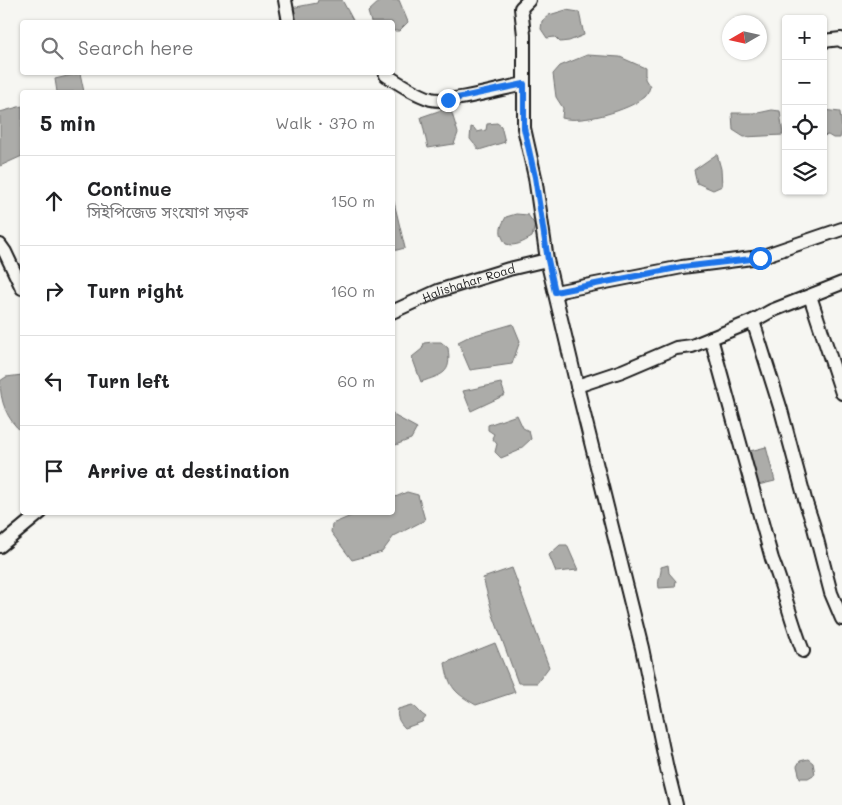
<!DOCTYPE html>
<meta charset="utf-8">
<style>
:root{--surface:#fff;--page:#f6f6f6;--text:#202124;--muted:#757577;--line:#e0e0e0}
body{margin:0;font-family:Mali,"Noto Sans Bengali",sans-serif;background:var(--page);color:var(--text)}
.controls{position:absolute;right:15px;top:15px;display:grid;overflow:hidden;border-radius:5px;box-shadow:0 1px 4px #0004}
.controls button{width:45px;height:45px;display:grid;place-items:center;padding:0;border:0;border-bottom:1px solid var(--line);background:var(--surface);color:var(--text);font:25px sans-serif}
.compass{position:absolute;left:722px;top:15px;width:45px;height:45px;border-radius:50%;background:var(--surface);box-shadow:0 1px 4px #0004;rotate:261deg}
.stop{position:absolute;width:15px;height:15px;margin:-11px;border:4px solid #1a73e8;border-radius:50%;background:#fff}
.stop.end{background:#1a73e8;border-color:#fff;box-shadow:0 1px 5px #0008}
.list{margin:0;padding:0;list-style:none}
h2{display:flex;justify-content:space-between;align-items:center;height:65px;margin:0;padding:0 20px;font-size:21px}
h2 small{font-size:16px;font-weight:400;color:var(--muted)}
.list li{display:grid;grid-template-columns:32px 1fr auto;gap:15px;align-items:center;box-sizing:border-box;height:90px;padding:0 20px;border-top:1px solid var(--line)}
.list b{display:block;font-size:19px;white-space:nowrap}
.list p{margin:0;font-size:16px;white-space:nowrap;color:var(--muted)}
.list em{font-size:16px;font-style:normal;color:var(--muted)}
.icon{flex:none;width:28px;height:28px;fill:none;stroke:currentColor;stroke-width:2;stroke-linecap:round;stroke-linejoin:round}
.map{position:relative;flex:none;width:842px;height:805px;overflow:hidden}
.search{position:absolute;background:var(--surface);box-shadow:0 1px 4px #0004;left:20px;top:20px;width:375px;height:55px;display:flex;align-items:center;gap:12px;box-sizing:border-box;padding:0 18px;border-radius:5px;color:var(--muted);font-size:19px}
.panel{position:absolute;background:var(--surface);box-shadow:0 1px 4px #0004;left:20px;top:90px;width:375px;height:425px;border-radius:5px}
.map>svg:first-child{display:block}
.water{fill:#acaca9;stroke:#727271}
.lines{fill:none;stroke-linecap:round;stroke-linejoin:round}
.minor-casing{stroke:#1c1c1c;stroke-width:16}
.minor{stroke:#f6f6f2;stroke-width:12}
.route{stroke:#1a73e8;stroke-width:6}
.labels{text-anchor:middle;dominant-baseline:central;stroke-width:4.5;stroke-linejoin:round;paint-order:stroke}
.street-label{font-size:12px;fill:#1c1c1c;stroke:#f6f6f2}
</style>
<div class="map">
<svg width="842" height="805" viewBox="0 0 842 805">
<rect width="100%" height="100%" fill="#f6f6f2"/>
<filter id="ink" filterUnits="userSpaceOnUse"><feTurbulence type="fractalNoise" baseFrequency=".02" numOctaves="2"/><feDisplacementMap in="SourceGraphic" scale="10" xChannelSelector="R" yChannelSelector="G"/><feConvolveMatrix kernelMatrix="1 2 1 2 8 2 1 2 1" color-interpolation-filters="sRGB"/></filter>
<g filter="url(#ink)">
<!-- water -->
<g class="water">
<polygon points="318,0 342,0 354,22 294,22 291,8 317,3"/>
<polygon points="381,0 399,0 408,22 399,31 393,31 392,22 371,22 368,12"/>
<polygon points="566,10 579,12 584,35 569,41 560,42 555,37 547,38 541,29 542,21 549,15"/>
<path d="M 587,55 L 620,57 L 645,68 L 645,79 L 650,87 C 649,90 648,94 645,97 C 629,110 582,124 562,118 L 563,108 L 556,97 L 553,74 L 560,66 Z"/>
<polygon points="80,73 84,92 57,92 55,79"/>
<polygon points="22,106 22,156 0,166 0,112"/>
<polygon points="450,107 458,133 454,144 428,148 421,117"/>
<polygon points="772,110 780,111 783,135 744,137 733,130 732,113 758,113"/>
<polygon points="823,110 840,112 842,130 840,138 833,138 828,135 823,136"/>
<polygon points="497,123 501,126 505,142 479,150 470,139 471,127 474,128 477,132 486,130 487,124"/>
<polygon points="717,154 721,169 722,186 713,190 697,183 694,170"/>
<polygon points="393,198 405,248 393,251 392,251"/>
<path d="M 516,214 L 528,215 L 535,225 L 532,237 C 523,242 516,247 506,244 C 499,233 499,229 506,217 Z"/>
<polygon points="513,324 520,341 512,364 470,370 458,342 468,337"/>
<path d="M 433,342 L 441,342 L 448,348 C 452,375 442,374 421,382 L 412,357 L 422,349 L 424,343 Z"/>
<path d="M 22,375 L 22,432 C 7,420 0,401 0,381 L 6,377 Z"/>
<polygon points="501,383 505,395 471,411 463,391"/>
<polygon points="392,412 395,416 417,428 411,439 393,446"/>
<polygon points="517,415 523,428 529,431 531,439 518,451 501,458 495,452 497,444 492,438 494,434 488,430 488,425"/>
<polygon points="766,447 775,481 758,485 750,451"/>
<polygon points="407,492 418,495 425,520 394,536 382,552 352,560 331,532 332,524 358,513 392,512 393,498"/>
<polygon points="560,545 567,545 578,570 556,572 549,555"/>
<path d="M 668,565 L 669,573 L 676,581 L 675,587 L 659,588 C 657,579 662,574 661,567 Z"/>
<polygon points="512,568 549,667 537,683 518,683 493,615 483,578"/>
<path d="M 495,643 L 515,692 L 476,705 C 455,693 449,688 445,663 Z"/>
<path d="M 412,705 C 418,708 420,714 426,717 L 422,722 L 405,728 C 399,722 396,717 398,709 Z"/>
<polygon points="808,759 813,763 815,774 808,778 800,778 797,766 800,761"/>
</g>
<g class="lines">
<defs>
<g id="minor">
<polyline points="285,0 289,22"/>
<polyline points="529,0 521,8 524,35 524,128 535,177 547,260 577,386 642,648 667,769 676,805"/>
<polyline points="823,41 841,39 842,41"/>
<path d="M 385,72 L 386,75 C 400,84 415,94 431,99 C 450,104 503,88 524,84"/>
<polyline points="0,245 5,252 22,288"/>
<polyline points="555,292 682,267 760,257 842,229"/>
<polyline points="810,296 842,393"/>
<path id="s1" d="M 392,312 L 438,291 L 509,269 L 547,260"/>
<polyline points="753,321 781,410 806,503 813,524 831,593 842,619"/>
<path d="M 711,338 L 772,559 C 784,589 791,621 803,651"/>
<polyline points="577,386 622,371 676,348 692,346 753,321 771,311 842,283"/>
<polyline points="0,546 41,512"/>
</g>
</defs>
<!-- minor casing -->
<use href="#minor" class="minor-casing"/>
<!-- minor -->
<use href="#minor" class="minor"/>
</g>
</g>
<g class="lines" filter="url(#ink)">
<!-- route -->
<polyline class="route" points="448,100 524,84 524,128 535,177 548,260 555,292 682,267 760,258"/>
</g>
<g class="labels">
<!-- street labels -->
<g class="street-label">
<text stroke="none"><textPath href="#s1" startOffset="82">Halishahar Road</textPath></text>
</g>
</g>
</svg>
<div class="controls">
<button>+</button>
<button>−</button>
<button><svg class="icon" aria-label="locate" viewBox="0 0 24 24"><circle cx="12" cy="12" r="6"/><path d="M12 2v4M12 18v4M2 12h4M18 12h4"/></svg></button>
<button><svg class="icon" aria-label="layers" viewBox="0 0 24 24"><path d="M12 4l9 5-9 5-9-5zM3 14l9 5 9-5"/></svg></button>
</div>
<svg class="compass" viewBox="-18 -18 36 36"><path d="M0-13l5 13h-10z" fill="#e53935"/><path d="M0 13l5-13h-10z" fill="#757577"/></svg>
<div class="stop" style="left:760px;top:258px"></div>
<div class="stop end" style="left:448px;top:100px"></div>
<div class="search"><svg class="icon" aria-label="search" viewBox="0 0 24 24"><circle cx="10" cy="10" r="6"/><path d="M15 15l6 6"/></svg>Search here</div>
<section class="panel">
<h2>5 min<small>Walk · 370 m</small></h2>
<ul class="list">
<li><svg class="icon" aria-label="ahead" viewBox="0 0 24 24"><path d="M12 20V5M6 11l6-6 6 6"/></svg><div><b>Continue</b><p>সিইপিজেড সংযোগ সড়ক</p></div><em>150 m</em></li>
<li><svg class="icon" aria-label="right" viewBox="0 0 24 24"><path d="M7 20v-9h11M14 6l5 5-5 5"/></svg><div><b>Turn right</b></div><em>160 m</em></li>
<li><svg class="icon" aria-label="left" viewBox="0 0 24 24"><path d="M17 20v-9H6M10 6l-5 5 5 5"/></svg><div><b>Turn left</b></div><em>60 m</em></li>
<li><svg class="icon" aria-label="arrive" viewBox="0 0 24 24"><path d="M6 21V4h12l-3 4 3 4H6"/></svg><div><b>Arrive at destination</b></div></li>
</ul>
</section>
</div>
